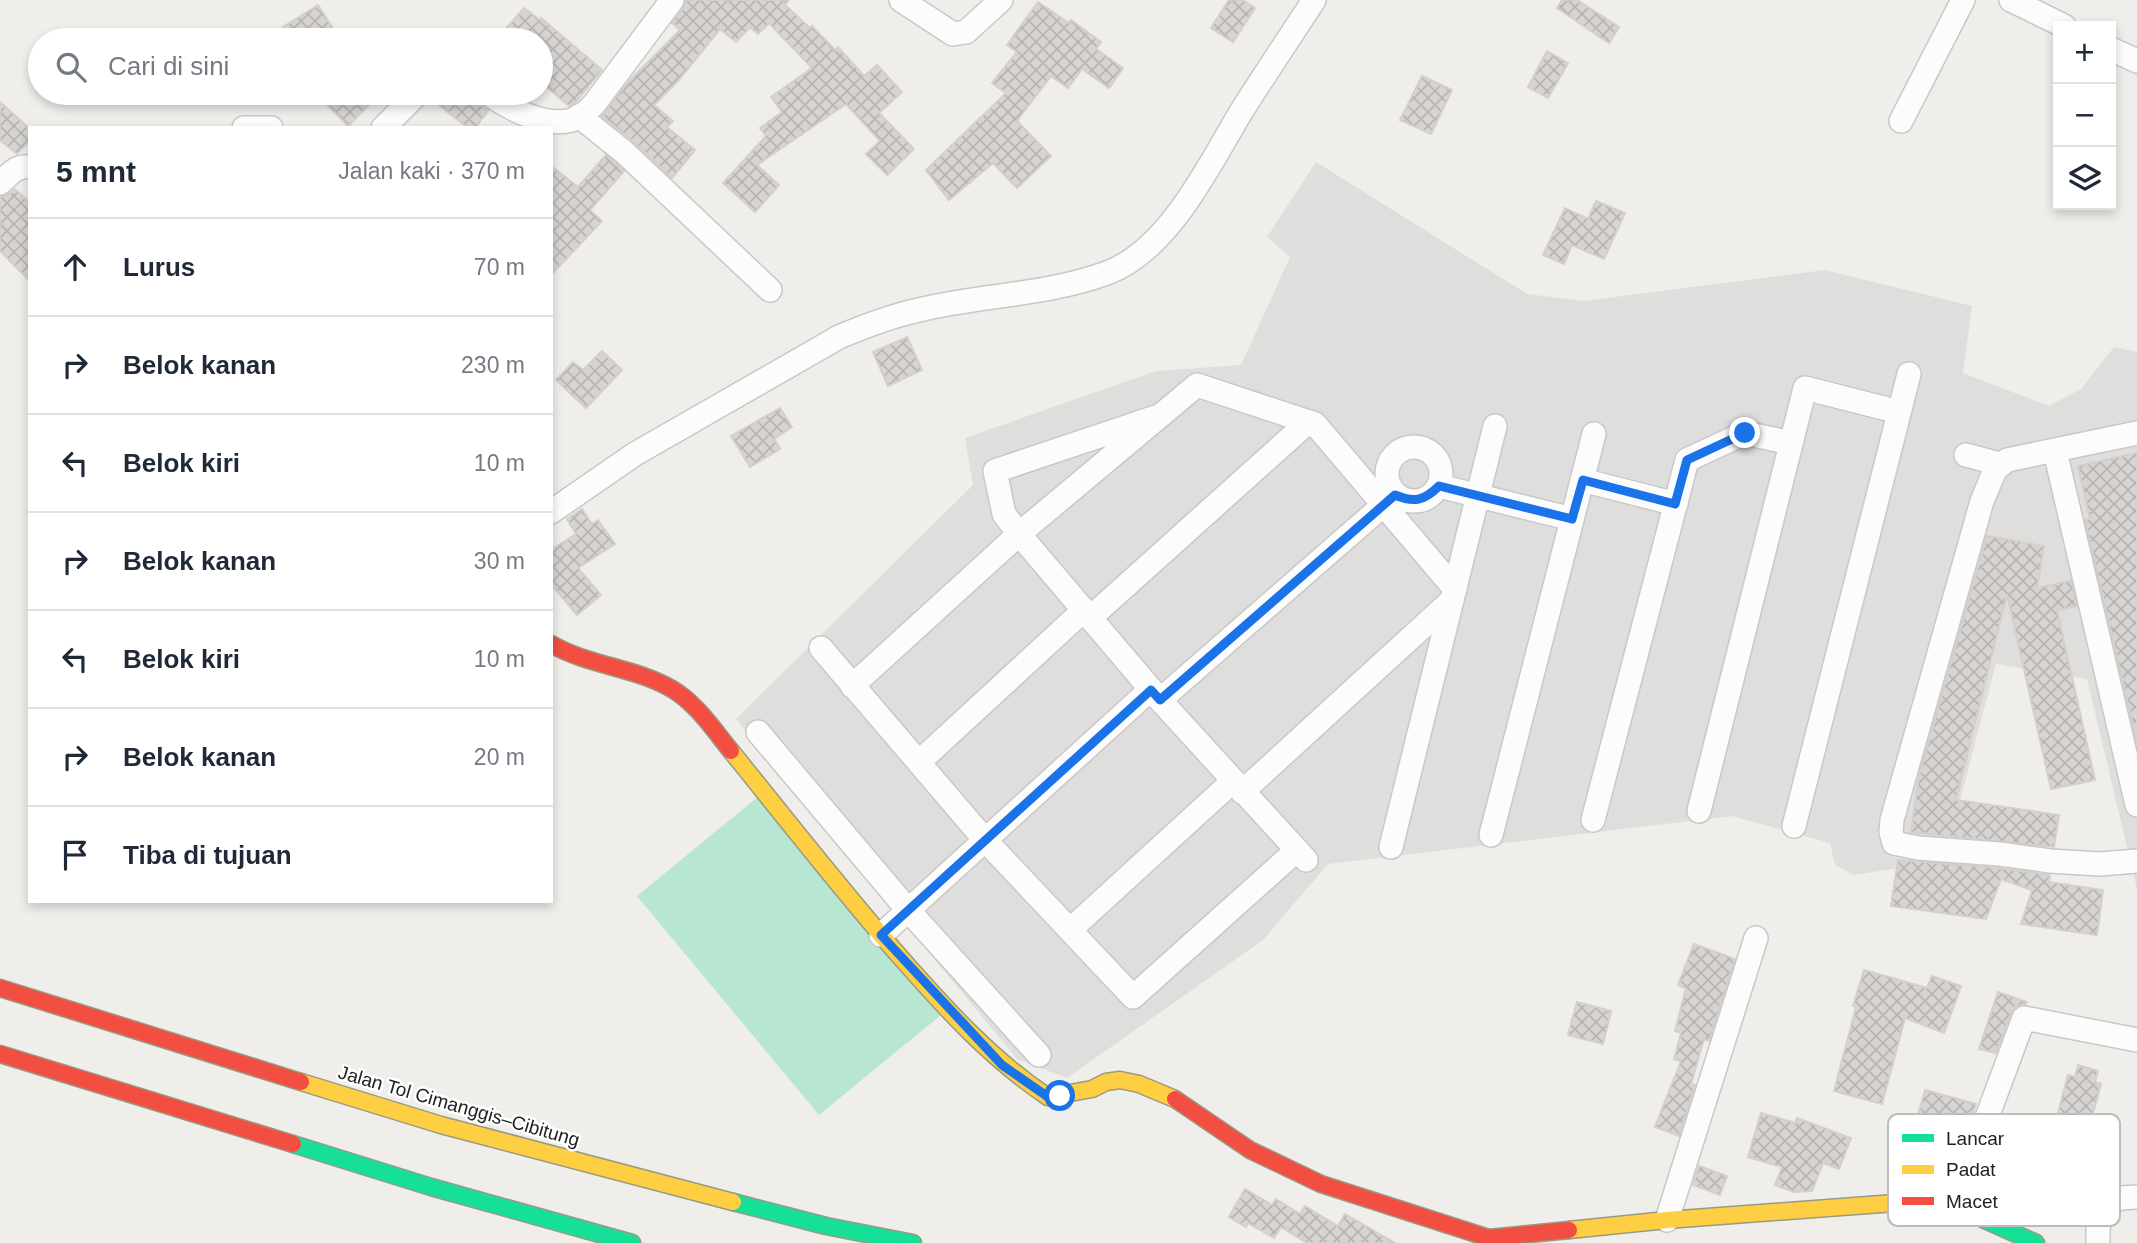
<!DOCTYPE html>
<html lang="id">
<meta charset="utf-8">
<style>
:root{--surface:#fff;--page:#f2f2f3;--text:#1f2937;--muted:#747a83;--line:#e0e1e3}
body{margin:0;font-family:Helvetica,sans-serif;background:var(--page);color:var(--text)}
.controls{position:absolute;right:21px;top:21px;display:grid;overflow:hidden;border-radius:0px;box-shadow:0 4px 10px #0003}
.controls button{width:63px;height:63px;display:grid;place-items:center;padding:0;border:0;border-bottom:2px solid var(--line);background:var(--surface);color:var(--text);font:35px sans-serif}
.stop{position:absolute;width:21px;height:21px;margin:-16px;border:5px solid #1a73e8;border-radius:50%;background:#fff}
.stop.end{background:#1a73e8;border-color:#fff;box-shadow:0 2px 7px #0008}
.list{margin:0;padding:0;list-style:none}
h2{display:flex;justify-content:space-between;align-items:center;height:91px;margin:0;padding:0 28px;font-size:30px}
h2 small{font-size:23px;font-weight:400;color:var(--muted)}
.list li{display:grid;grid-template-columns:46px 1fr auto;gap:21px;align-items:center;box-sizing:border-box;height:98px;padding:0 28px;border-top:2px solid var(--line)}
.list b{display:block;font-size:26px;white-space:nowrap}
.list em{font-size:23px;font-style:normal;color:var(--muted)}
.icon{flex:none;width:38px;height:38px;fill:none;stroke:currentColor;stroke-width:2;stroke-linecap:round;stroke-linejoin:round}
.map{position:relative;flex:none;width:2137px;height:1243px;overflow:hidden}
.search{position:absolute;background:var(--surface);box-shadow:0 4px 10px #0003;left:28px;top:28px;width:525px;height:77px;display:flex;align-items:center;gap:18px;box-sizing:border-box;padding:0 24px;border-radius:38px;color:var(--muted);font-size:26px}
.panel{position:absolute;background:var(--surface);box-shadow:0 4px 10px #0003;left:28px;top:126px;width:525px;height:777px;border-radius:0px}
.map>svg:first-child{display:block}
.residential{fill:#dfdedc}
.pitch{fill:#b7e6d2}
.building{fill:url(#building-cross-hatch);stroke:#d3d0cc;stroke-width:2}
.lines{fill:none;stroke-linecap:round;stroke-linejoin:round}
.street-casing{stroke:#c9c8c7;stroke-width:26}
.fast-casing{stroke:#999a82;stroke-width:19}
.slow-casing{stroke:#999a82;stroke-width:19}
.jam-casing{stroke:#999a82;stroke-width:19}
.street{stroke:#fdfcfc;stroke-width:23}
.fast{stroke:#16e098;stroke-width:16}
.slow{stroke:#ffcf43;stroke-width:16}
.jam{stroke:#f24e42;stroke-width:16}
.route{stroke:#1a73e8;stroke-width:9}
.labels{text-anchor:middle;dominant-baseline:central;stroke-width:5;stroke-linejoin:round;paint-order:stroke}
.street-label{font-size:19px;fill:#222;stroke:#fff}
.key{fill:#fff;stroke:#bdbdbd;stroke-width:2}
.key-label{font-size:19px;fill:#222}
</style>
<div class="map">
<svg width="2137" height="1243" viewBox="0 0 2137 1243">
<defs>
<pattern id="building-cross-hatch" width="8" height="8" patternUnits="userSpaceOnUse" patternTransform="scale(1.75)"><rect width="8" height="8" fill="#d7d4d2"/><path d="M0 0l8 8M0 8l8-8" fill="none" stroke="#b8b6b4"/></pattern>
</defs>
<rect width="100%" height="100%" fill="#f0eeeb"/>
<!-- residential -->
<polygon class="residential" points="1316,162 1527,294 1584,301 1825,270 1972,306 1963,373 2049,406 2081,389 2114,347 2137,352 2137,889 2087,679 1996,664 1944,861 1854,875 1835,865 1830,843 1732,816 1328,864 1263,940 1067,1078 1017,1059 736,719 973,485 965,438 1156,371 1241,365 1290,257 1267,237"/>
<!-- pitch -->
<polygon class="pitch" points="759,796 941,1015 819,1115 637,896"/>
<!-- building -->
<g class="building">
<polygon points="686,0 789,0 785,5 810,28 812,26 835,50 838,47 864,76 877,65 902,92 879,113 914,149 887,175 866,154 880,141 846,104 757,165 779,185 755,212 723,183 766,136 760,128 782,112 771,97 812,68 769,23 758,34 750,27 736,42 720,29 678,81 654,105 673,121 667,127 695,150 672,178 634,142 602,116 629,81 680,30 672,23 683,8"/>
<polygon points="1229,0 1243,0 1255,8 1233,42 1211,28"/>
<polygon points="1562,0 1577,0 1619,27 1609,43 1557,8"/>
<polygon points="1038,2 1069,23 1071,20 1101,42 1096,49 1123,68 1109,88 1082,69 1068,88 1051,76 1017,121 1051,156 1017,188 993,163 949,200 926,170 1006,93 992,83 1017,52 1007,45"/>
<polygon points="318,5 334,30 318,40 291,40 283,27"/>
<polygon points="524,8 541,21 541,18 602,70 575,103 569,106 541,82 541,40 496,40"/>
<polygon points="1547,51 1568,63 1548,98 1528,87"/>
<polygon points="1422,76 1452,90 1431,134 1400,120"/>
<polygon points="316,93 381,93 348,126"/>
<polygon points="449,93 472,93 479,104 488,111 475,128 468,128 439,105"/>
<polygon points="0,102 30,129 30,140 17,154 0,140"/>
<polygon points="606,155 624,171 590,210 602,221 551,275 551,166 578,187"/>
<polygon points="15,189 30,203 30,281 0,251 0,197 9,194"/>
<polygon points="1596,201 1625,213 1604,259 1572,245 1564,264 1543,255 1565,208 1588,219"/>
<polygon points="907,337 922,370 888,386 873,352"/>
<polygon points="602,351 622,370 586,408 556,380 573,362 583,370"/>
<polygon points="780,408 792,427 774,439 780,449 750,467 731,436"/>
<polygon points="2137,453 2137,743 2085,520 2090,519 2078,466"/>
<polygon points="582,509 592,524 598,520 615,544 578,568 601,595 577,615 551,584 551,550 576,534 567,519"/>
<polygon points="1987,536 2044,546 2037,588 2071,581 2077,606 2057,610 2095,780 2051,789 2007,594 1956,800 2059,815 2054,847 1911,832 1919,776"/>
<polygon points="1898,860 1999,868 2050,875 2049,882 2103,890 2097,935 2021,924 2032,890 2001,879 1986,919 1891,906"/>
<polygon points="1694,944 1735,959 1709,1041 1704,1039 1691,1084 1695,1085 1679,1136 1655,1127 1681,1061 1674,1059 1681,1033 1675,1031 1686,988 1678,985"/>
<polygon points="1864,970 1927,988 1932,976 1961,986 1944,1033 1905,1018 1882,1104 1834,1091 1856,1007 1853,1006"/>
<polygon points="1998,992 2027,1002 2026,1004 2015,1007 2011,1013 1996,1053 1979,1049"/>
<polygon points="1577,1002 1611,1011 1603,1044 1568,1035"/>
<polygon points="2078,1065 2098,1071 2095,1082 2101,1084 2091,1121 2058,1113 2068,1075 2075,1077"/>
<polygon points="1925,1090 1976,1104 1959,1153 1911,1140"/>
<polygon points="1761,1113 1795,1123 1797,1118 1851,1138 1839,1169 1823,1163 1812,1191 1794,1192 1775,1185 1782,1167 1748,1157"/>
<polygon points="1699,1166 1727,1176 1720,1195 1693,1185"/>
<polygon points="1245,1189 1272,1205 1276,1199 1300,1214 1305,1206 1338,1226 1345,1214 1395,1243 1307,1243 1281,1227 1274,1238 1248,1223 1246,1227 1229,1217"/>
</g>
<g class="lines">
<defs>
<g id="street">
<polyline points="901,0 953,34 966,32 1001,0"/>
<polyline points="2011,0 2064,26"/>
<polyline points="2111,49 2137,61"/>
<path d="M 487,93 C 508,108 545,128 572,120 C 582,117 589,110 595,103 L 672,0"/>
<polyline points="579,116 624,152 770,290"/>
<polyline points="1901,121 1963,0"/>
<polyline points="244,128 271,128"/>
<polyline points="383,128 418,93"/>
<path d="M 0,183 C 9,175 16,165 30,167"/>
<polyline points="1159,416 995,471 1004,514 1019,534 1197,385 1315,424 1455,589"/>
<polyline points="2137,433 2007,460 1995,470 1982,501 1892,820 1891,832 1894,843 1918,848 2000,854 2050,861 2100,864 2137,861"/>
<circle cx="1414" cy="474" r="27"/>
<polyline points="2055,451 2137,805"/>
<polyline points="1966,455 2000,464"/>
<polyline points="1582,480 1676,504"/>
<polyline points="1439,486 1572,519"/>
<path d="M 551,512 L 635,454 L 839,337 C 865,326 891,316 919,310 C 981,295 1047,295 1107,273 C 1169,250 1209,165 1241,112 C 1265,74 1290,37 1314,0"/>
<polyline points="1090,618 1308,422"/>
<polyline points="821,648 985,840 1133,997 1297,850"/>
<polyline points="852,686 1019,534 1160,700 1306,860"/>
<polyline points="1160,700 1395,495"/>
<polyline points="758,732 908,910 1039,1055"/>
<polyline points="919,762 1084,610"/>
<polyline points="1242,792 1452,600"/>
<polyline points="1699,811 1805,388 1899,412"/>
<polyline points="1593,820 1687,460 1745,433 1791,443"/>
<polyline points="1794,826 1909,374"/>
<polyline points="1491,835 1594,434"/>
<polyline points="1391,847 1495,426"/>
<polyline points="1070,930 1233,781"/>
<polyline points="881,935 1151,689"/>
<polyline points="1954,1206 2024,1018 2137,1040"/>
<polyline points="1667,1220 1756,938"/>
<polyline points="2098,1243 2098,1229 2103,1207 2120,1198 2137,1197"/>
</g>
<g id="fast">
<polyline points="293,1144 431,1187 632,1243"/>
<polyline points="733,1202 826,1226 913,1243"/>
<polyline points="1895,1203 1915,1202 1954,1206 2036,1243"/>
</g>
<g id="slow">
<path d="M 731,751 C 787,820 842,891 901,958 C 946,1009 991,1059 1048,1097 L 1092,1089 L 1106,1082 L 1120,1080 L 1139,1084 L 1175,1099"/>
<polyline points="301,1082 441,1125 733,1202"/>
<polyline points="1569,1230 1667,1220 1895,1203"/>
</g>
<g id="jam">
<path d="M 551,644 C 589,666 634,667 672,689 C 696,703 714,730 731,751"/>
<polyline points="0,988 301,1082"/>
<polyline points="0,1054 293,1144"/>
<polyline points="1175,1099 1250,1150 1321,1184 1489,1238 1569,1230"/>
</g>
</defs>
<!-- street casing -->
<use href="#street" class="street-casing"/>
<!-- fast casing -->
<use href="#fast" class="fast-casing"/>
<!-- slow casing -->
<use href="#slow" class="slow-casing"/>
<!-- jam casing -->
<use href="#jam" class="jam-casing"/>
<!-- street -->
<use href="#street" class="street"/>
<!-- fast -->
<use href="#fast" class="fast"/>
<!-- slow -->
<use href="#slow" class="slow"/>
<!-- jam -->
<use href="#jam" class="jam"/>
</g>
<g class="lines">
<!-- route -->
<path class="route" d="M 1060,1096 L 1048,1097 L 1002,1065 L 881,935 L 1151,690 L 1160,700 L 1395,495 C 1414,503 1424,501 1439,486 L 1572,519 L 1583,480 L 1675,504 L 1687,460 L 1745,433"/>
</g>
<g class="labels">
<!-- street labels -->
<g class="street-label">
<text transform="translate(459 1106) rotate(16)">Jalan Tol Cimanggis–Cibitung</text>
</g>
</g>
<!-- legend -->
<rect x="1888" y="1114" width="232" height="112" rx="10" class="key"/>
<rect x="1902" y="1134" width="32" height="8" fill="#16e098"/>
<rect x="1902" y="1165" width="32" height="9" fill="#ffcf43"/>
<rect x="1902" y="1197" width="32" height="8" fill="#f24e42"/>
<g class="key-label">
<text x="1946" y="1145">Lancar</text>
<text x="1946" y="1176">Padat</text>
<text x="1946" y="1208">Macet</text>
</g>
</svg>
<div class="controls">
<button>+</button>
<button>−</button>
<button><svg class="icon" aria-label="layers" viewBox="0 0 24 24"><path d="M12 4l9 5-9 5-9-5zM3 14l9 5 9-5"/></svg></button>
</div>
<div class="stop" style="left:1060px;top:1096px"></div>
<div class="stop end" style="left:1745px;top:433px"></div>
<div class="search"><svg class="icon" aria-label="search" viewBox="0 0 24 24"><circle cx="10" cy="10" r="6"/><path d="M15 15l6 6"/></svg>Cari di sini</div>
<section class="panel">
<h2>5 mnt<small>Jalan kaki · 370 m</small></h2>
<ul class="list">
<li><svg class="icon" aria-label="ahead" viewBox="0 0 24 24"><path d="M12 20V5M6 11l6-6 6 6"/></svg><div><b>Lurus</b></div><em>70 m</em></li>
<li><svg class="icon" aria-label="right" viewBox="0 0 24 24"><path d="M7 20v-9h11M14 6l5 5-5 5"/></svg><div><b>Belok kanan</b></div><em>230 m</em></li>
<li><svg class="icon" aria-label="left" viewBox="0 0 24 24"><path d="M17 20v-9H6M10 6l-5 5 5 5"/></svg><div><b>Belok kiri</b></div><em>10 m</em></li>
<li><svg class="icon" aria-label="right" viewBox="0 0 24 24"><path d="M7 20v-9h11M14 6l5 5-5 5"/></svg><div><b>Belok kanan</b></div><em>30 m</em></li>
<li><svg class="icon" aria-label="left" viewBox="0 0 24 24"><path d="M17 20v-9H6M10 6l-5 5 5 5"/></svg><div><b>Belok kiri</b></div><em>10 m</em></li>
<li><svg class="icon" aria-label="right" viewBox="0 0 24 24"><path d="M7 20v-9h11M14 6l5 5-5 5"/></svg><div><b>Belok kanan</b></div><em>20 m</em></li>
<li><svg class="icon" aria-label="arrive" viewBox="0 0 24 24"><path d="M6 21V4h12l-3 4 3 4H6"/></svg><div><b>Tiba di tujuan</b></div></li>
</ul>
</section>
</div>
